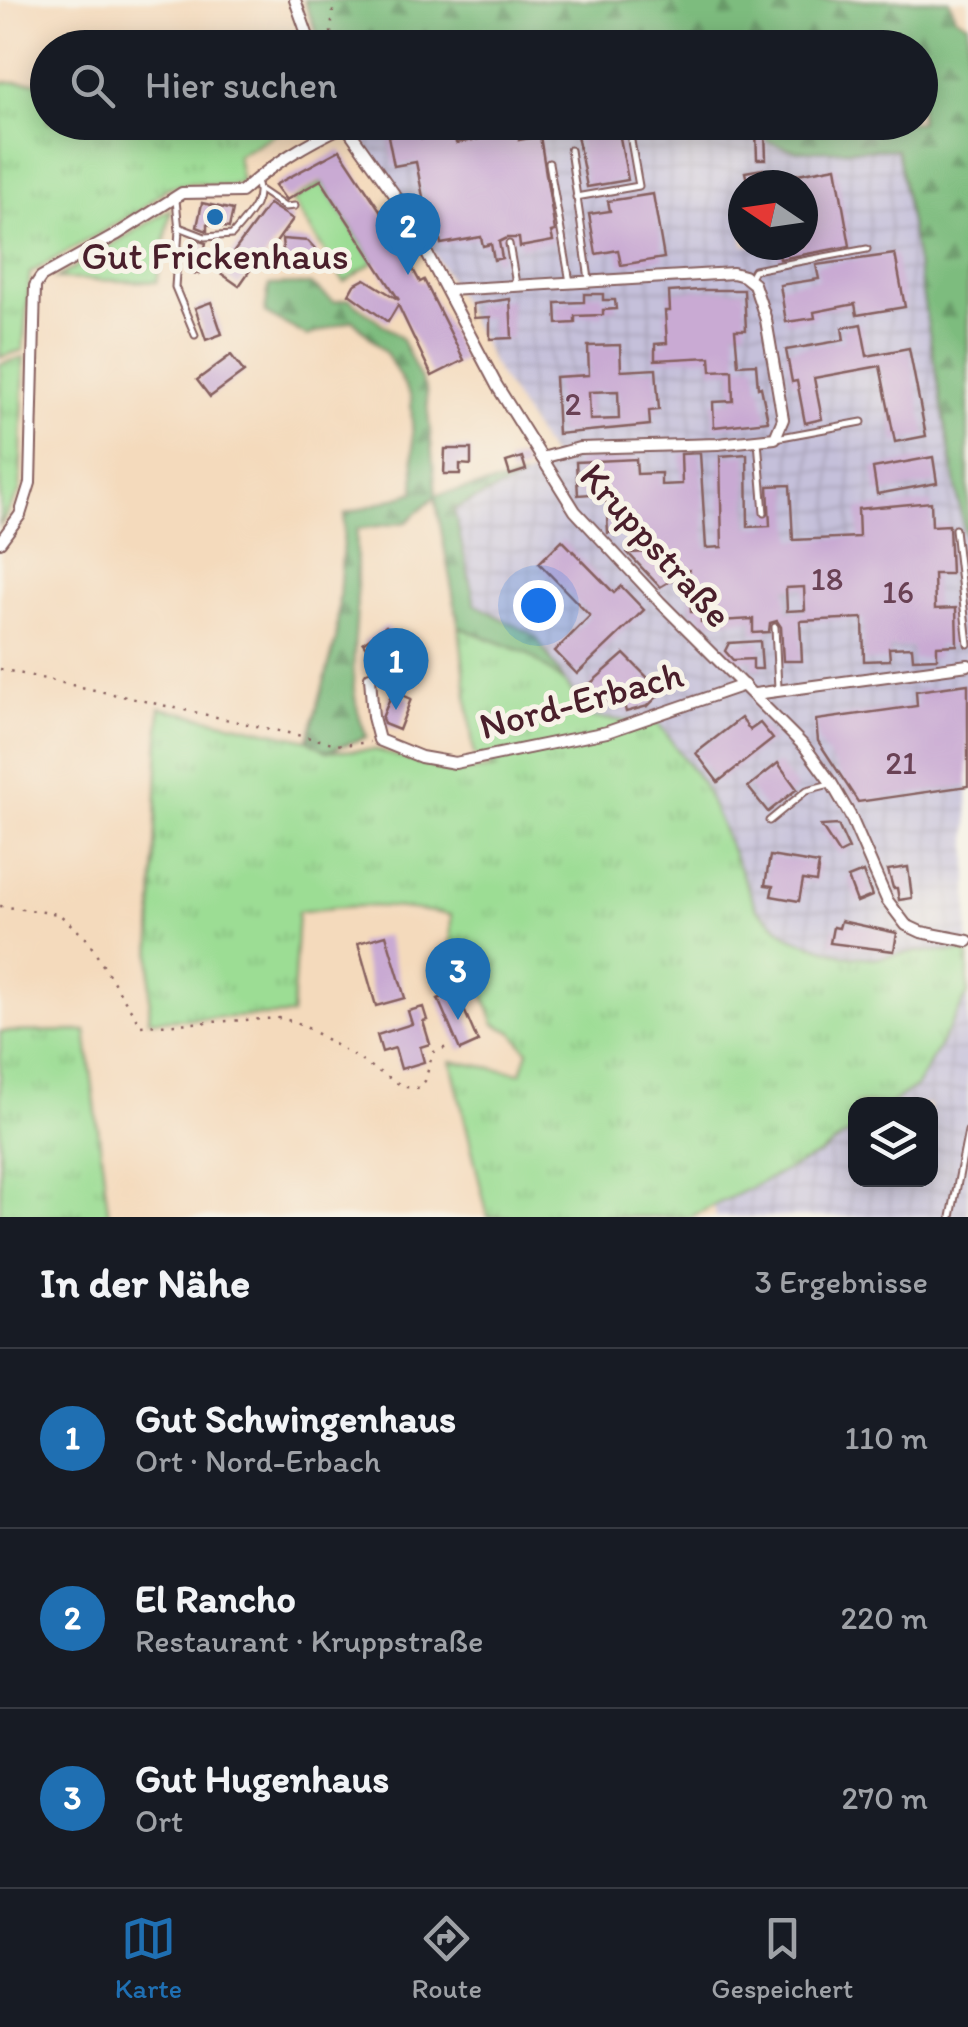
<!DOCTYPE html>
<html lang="de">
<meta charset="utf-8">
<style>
:root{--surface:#171b24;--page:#242831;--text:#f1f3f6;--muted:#9ea1a6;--line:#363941;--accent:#1f6fb2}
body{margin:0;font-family:Itim,sans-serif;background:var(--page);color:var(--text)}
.controls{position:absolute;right:30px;bottom:30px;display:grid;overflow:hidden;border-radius:20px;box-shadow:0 5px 25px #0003}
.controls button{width:90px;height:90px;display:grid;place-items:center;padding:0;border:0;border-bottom:2px solid var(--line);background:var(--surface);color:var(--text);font:50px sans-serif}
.compass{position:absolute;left:728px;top:170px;width:90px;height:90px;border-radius:50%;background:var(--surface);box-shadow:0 5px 25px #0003;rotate:283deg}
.you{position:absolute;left:538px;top:605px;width:35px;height:35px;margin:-25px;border:8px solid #fff;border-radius:50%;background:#1a73e8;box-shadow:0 0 0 15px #1a73e833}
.badge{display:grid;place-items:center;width:65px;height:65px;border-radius:50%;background:var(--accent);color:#fff;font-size:32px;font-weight:700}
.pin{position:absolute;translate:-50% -82px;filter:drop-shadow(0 2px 5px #0008)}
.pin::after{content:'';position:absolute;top:52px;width:35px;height:30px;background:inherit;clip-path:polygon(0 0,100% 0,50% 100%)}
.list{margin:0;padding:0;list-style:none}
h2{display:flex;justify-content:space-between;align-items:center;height:130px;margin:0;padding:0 40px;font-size:42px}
h2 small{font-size:32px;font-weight:400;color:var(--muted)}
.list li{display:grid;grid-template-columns:65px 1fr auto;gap:30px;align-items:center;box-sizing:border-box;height:180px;padding:0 40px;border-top:2px solid var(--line)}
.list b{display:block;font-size:38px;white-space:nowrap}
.list p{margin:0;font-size:32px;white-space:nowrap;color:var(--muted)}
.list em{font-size:32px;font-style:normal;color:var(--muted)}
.icon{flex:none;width:55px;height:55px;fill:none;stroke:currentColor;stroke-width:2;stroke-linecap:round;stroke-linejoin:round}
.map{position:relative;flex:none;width:968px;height:1217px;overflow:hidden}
.search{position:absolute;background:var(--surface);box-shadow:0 5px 25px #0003;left:30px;right:30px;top:30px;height:110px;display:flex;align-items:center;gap:25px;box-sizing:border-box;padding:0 35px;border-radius:55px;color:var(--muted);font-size:38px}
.sheet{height:670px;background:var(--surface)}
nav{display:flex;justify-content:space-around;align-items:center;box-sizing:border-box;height:140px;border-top:2px solid var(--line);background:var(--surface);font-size:28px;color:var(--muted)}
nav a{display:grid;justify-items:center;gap:5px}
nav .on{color:var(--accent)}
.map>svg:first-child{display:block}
.industrial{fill:url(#industrial-grid);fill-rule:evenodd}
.grass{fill:url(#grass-tufts);stroke:#737e60;stroke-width:2.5}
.forest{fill:url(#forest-firs);stroke:#646e54;stroke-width:2.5}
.pitch{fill:#9cdd94;stroke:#737e60;stroke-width:2.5}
.building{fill:#c9aad3;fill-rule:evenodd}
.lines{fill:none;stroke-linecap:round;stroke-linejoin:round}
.lane-casing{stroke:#86605e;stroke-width:9}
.street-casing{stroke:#86605e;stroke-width:14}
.path{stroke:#86605e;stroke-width:2.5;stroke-dasharray:2.5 8;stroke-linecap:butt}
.lane{stroke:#fff;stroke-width:5}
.street{stroke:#fff;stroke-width:10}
.poi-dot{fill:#1f6fb2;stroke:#f7f3e8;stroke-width:4}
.labels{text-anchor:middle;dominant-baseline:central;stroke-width:10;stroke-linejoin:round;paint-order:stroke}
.number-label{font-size:32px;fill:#6a4255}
.poi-label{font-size:38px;fill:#4a1f2b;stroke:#f7f3e8}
.street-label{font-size:38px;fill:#4a1f2b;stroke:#f7f3e8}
</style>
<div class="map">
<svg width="968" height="1217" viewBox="0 0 968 1217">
<defs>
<pattern id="industrial-grid" width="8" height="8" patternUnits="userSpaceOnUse" patternTransform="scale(2.5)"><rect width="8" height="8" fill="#c5c0da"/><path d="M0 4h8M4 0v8" fill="none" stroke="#aba5bb"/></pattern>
<pattern id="grass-tufts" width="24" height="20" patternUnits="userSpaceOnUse" patternTransform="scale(2.5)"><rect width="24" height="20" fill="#9cdd94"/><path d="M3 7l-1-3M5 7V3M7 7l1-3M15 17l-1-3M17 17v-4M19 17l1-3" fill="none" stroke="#88bd80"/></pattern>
<pattern id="forest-firs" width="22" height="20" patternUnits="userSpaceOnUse" patternTransform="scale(2.5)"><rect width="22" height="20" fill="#7dbc7e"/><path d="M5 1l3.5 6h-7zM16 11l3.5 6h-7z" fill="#689867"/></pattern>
</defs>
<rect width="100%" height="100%" fill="#f7f3e8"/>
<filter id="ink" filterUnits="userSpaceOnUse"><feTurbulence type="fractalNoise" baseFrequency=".01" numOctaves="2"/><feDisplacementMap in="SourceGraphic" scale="20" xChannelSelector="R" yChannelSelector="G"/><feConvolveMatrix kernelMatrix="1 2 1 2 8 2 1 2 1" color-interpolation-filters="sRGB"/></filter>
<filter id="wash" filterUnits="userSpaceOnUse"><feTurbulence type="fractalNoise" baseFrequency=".0048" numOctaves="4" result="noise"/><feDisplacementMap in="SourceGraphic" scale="40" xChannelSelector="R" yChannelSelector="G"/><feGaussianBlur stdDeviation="2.25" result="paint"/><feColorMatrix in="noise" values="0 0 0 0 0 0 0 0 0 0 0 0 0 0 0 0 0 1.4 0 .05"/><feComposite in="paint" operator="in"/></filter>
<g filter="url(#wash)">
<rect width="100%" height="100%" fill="#f4dabc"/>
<!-- industrial -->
<g class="industrial">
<path d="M 710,122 L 797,151 L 897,148 L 968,555 L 968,952 L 914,952 L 877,958 L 843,955 L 790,937 L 757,909 L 704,786 L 588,717 L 536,637 L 474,604 L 454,509 L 555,463 L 498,373 L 450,281 L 401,198 L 354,131 ZM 743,185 L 803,185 L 803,245 L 743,245 Z"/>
<polygon points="968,994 968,1217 716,1217 714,1205 818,1155 855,1129 856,1180 930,1180 930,1104 890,1104 917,1086"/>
</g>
<!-- grass -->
<g class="grass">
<polygon points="0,82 47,82 48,122 294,123 237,156 242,182 228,186 190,183 167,188 142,209 30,273 23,350 0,357"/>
<polygon points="24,357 20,491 0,526 0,364"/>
<path d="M 459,627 L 527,653 L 566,683 L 588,717 L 659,724 L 704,786 L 757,909 L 790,937 L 843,955 L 877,958 L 914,952 L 968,952 L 968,994 L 917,1086 L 890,1104 L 856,1104 L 855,1129 L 818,1155 L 690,1217 L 488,1217 L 451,1061 L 521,1073 L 528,1051 L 512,1032 L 495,1024 L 477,978 L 450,974 L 451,915 C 393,905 357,903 298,912 L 292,1015 L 149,1020 L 160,708 L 308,740 L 327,751 L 377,750 L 451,773 L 495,768 L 474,755 Z"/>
<polygon points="86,1031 109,1217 0,1217 0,1032"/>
</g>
<!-- forest -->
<g class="forest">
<polygon points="304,0 949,0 956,17 968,24 968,555 897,149 797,151 710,123 920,122 920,48 322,47"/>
<polygon points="351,123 605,123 355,131"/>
<path d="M 311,284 L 334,302 L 349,299 L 401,338 L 426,390 L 436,495 L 523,478 L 454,509 L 475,604 L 536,637 L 566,683 L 527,653 L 459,627 L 435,496 L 407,522 L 357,529 C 356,560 358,592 356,623 C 353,671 348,691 367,737 L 327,751 L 308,740 L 336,640 L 345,514 L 415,492 L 411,397 L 386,353 L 353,320 L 307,336 L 265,313 L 269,285 Z"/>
</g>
<!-- pitch -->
<g class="pitch">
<polygon points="322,182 374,262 344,282 292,201"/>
<polygon points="171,209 157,282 55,279"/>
</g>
<g id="blocks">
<!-- building -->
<g class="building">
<polygon points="618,127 628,180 587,187 577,135"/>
<polygon points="421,130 422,139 454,133 456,143 518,132 519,140 540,136 555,231 551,232 553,241 520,247 519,238 507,238 499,242 502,258 494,260 491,244 483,246 481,237 441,244 437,225 429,227 416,162 394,166 388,136"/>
<polygon points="756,131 765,131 766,159 757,159"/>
<polygon points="340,150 413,260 409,262 420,282 424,280 464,360 432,376 398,305 388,322 349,294 354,285 365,279 399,300 321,180 286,200 275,185"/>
<polygon points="836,167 850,246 780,259 777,245 803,245 803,185 748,185 745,172 763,169 765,180"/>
<polygon points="653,194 664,258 621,265 618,250 596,254 589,214 610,211 608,201"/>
<polygon points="202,203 233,210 229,228 207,224 207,231 197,227"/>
<polygon points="269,204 293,219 259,266 255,263 239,286 219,272"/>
<polygon points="282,239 308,241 317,251 316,257 325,260 304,272 292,269 284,259"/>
<polygon points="196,240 206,243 199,274 188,272"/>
<polygon points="895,254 905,307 857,315 855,304 814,312 815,318 786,322 780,285 819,279 816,265"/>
<polygon points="700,290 744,290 746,330 735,330 738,365 756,364 758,388 761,387 768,421 714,427 713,402 733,401 732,370 711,371 710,357 655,360 655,344 667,343 665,311 670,311 669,292"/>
<polygon points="584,294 603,294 603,300 615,300 616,309 603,310 603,315 575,316 575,323 557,324 556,303 584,302"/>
<polygon points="510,299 512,338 490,339 490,317 474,318 473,304"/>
<polygon points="211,302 222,334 206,340 195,308"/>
<polygon points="861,324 867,356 909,348 926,436 895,442 880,366 814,378 822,419 805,423 797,381 792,382 786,350 844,340 842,328"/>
<path d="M 620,345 L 621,371 L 656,369 L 659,410 L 649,411 L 650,425 L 558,434 L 555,377 L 589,375 L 588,346 ZM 618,391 L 619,419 L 590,420 L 589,392 Z"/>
<polygon points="231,355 244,372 210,397 197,380"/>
<polygon points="445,449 471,449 471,465 460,464 460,474 444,474"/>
<path d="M 700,453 L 706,548 L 722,547 L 720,456 L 747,454 L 748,527 L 770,526 L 768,486 L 790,485 L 793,540 L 859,537 L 858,509 L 931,502 L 932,526 L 949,525 L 951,574 L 934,574 L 935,609 L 956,608 L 957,645 L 937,646 L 937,658 L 913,659 L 912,647 L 889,648 L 890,660 L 864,661 L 863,618 L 800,621 L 802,661 L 783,661 L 781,627 L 777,621 L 770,623 L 769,632 L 753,633 L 753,619 L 701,622 L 701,612 L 691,612 L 689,570 L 660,587 L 628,553 L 649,552 L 649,531 L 608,533 L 606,493 L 578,495 L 576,462 L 636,459 L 637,474 L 661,473 L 661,485 L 682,484 L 681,454 ZM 804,587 L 805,610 L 787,611 L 786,588 Z"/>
<polygon points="522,457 526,470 510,475 506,462"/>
<polygon points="933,457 937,483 877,494 873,468"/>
<polygon points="562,540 614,593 621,586 644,610 577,674 555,651 590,616 539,563"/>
<polygon points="386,626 404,650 380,667 363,643"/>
<polygon points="760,641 762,669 753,669 753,659 733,660 725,651 729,643"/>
<polygon points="624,654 662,692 648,706 626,712 621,692 609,703 604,699 597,706 584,694 593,685 591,683"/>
<polygon points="968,684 968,786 858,802 818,741 816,720 917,706 916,691"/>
<polygon points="393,691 411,699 399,730 384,724 382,718"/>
<polygon points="741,718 750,730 760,723 773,739 718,782 696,753"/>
<polygon points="778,763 797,789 768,812 748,787"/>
<polygon points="838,825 849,849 839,854 821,826"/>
<polygon points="770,856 819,864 816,882 803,880 799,901 771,896 773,886 765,885"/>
<polygon points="908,867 912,898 899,900 897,888 893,888 888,870"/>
<polygon points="863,872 872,896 857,902 848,878"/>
<polygon points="841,921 897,933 894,951 830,943 833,927 839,928"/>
<polygon points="386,935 405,998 376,1006 358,943"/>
<polygon points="456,991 478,1042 460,1050 438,999"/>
<polygon points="423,1007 427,1020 423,1021 430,1044 420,1047 424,1062 401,1069 395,1048 382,1052 377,1035 412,1024 408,1011"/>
</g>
</g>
</g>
<g filter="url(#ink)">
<use href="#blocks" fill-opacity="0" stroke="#86605e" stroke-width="2.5"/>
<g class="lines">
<defs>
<g id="lane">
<polyline points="570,150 589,279"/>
<polyline points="549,163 570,282"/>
<polyline points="260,190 285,207 295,206"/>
<polyline points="576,197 639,186 631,141"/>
<polyline points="176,200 179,230 175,287 195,335"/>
<path d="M 179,227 L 205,237 L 232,235 C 246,218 266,201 255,179"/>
<polyline points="509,244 516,284"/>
<polyline points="749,279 754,270 867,249"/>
<polyline points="776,438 862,422"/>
<polyline points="758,441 764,513"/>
<polyline points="955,529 968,644"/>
<polyline points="775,627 778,688"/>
<polyline points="769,821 807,790 830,784"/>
<polyline points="951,1217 968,1131"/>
</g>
<g id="street">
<polyline points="295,0 312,48"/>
<polyline points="343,122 399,201 497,386 575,511 660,602 805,747 832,784 850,815 887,900 906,925 921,932 968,941"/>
<polyline points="448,290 733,273 744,276 754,284 766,320 783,419 775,438 718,444 579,448 542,458"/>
<path d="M 0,542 L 20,515 L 30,483 L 35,286 L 41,277 L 116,235 L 182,193 L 241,192 C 274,163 305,144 344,126"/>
<polyline points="370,677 373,717 379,740 421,757 455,763 607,732 744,685"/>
<polyline points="755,694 968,665"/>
</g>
</defs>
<!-- lane casing -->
<use href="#lane" class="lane-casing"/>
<!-- street casing -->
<use href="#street" class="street-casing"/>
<!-- path -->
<g class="path">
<polyline points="334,0 331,32 334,48"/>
<polyline points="0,669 342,745 370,742"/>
<polyline points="0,906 59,914 86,938 141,1026 281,1018 301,1024 404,1087 419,1088 425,1081 433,1052 450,1046"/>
</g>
<!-- lane -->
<use href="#lane" class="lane"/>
<!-- street -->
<use href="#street" class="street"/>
</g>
</g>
<!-- markers -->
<circle class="poi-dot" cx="215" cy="217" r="10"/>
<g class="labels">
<!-- number labels -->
<g class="number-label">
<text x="573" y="404">2</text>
<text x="827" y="579">18</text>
<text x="898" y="592">16</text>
<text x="901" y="763">21</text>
</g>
<!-- poi labels -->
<g class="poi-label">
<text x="215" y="256">Gut Frickenhaus</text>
</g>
<!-- street labels -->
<g class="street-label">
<text transform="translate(656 545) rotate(48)">Kruppstraße</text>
<text transform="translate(581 700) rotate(-15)">Nord-Erbach</text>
</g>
</g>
</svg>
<div class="controls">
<button><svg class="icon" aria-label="layers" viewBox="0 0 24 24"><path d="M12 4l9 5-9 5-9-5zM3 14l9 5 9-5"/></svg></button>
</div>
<svg class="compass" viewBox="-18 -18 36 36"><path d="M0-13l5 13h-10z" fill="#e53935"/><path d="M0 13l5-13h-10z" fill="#9ea1a6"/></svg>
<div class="you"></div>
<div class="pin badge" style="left:396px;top:710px">1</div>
<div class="pin badge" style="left:408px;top:275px">2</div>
<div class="pin badge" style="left:458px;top:1020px">3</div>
<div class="search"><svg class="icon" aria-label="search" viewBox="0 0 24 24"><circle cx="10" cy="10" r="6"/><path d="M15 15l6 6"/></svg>Hier suchen</div>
</div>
<section class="sheet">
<h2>In der Nähe<small>3 Ergebnisse</small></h2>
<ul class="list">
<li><span class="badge">1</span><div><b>Gut Schwingenhaus</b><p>Ort · Nord-Erbach</p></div><em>110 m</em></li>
<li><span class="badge">2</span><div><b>El Rancho</b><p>Restaurant · Kruppstraße</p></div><em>220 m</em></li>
<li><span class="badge">3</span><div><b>Gut Hugenhaus</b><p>Ort</p></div><em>270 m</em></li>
</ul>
</section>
<nav>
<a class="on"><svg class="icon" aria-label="map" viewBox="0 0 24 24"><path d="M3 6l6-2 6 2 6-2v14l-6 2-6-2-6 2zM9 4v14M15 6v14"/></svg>Karte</a>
<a><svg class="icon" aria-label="directions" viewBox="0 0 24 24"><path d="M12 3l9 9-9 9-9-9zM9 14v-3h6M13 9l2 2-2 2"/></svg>Route</a>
<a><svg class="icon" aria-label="saved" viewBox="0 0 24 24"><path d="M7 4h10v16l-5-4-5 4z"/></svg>Gespeichert</a>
</nav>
